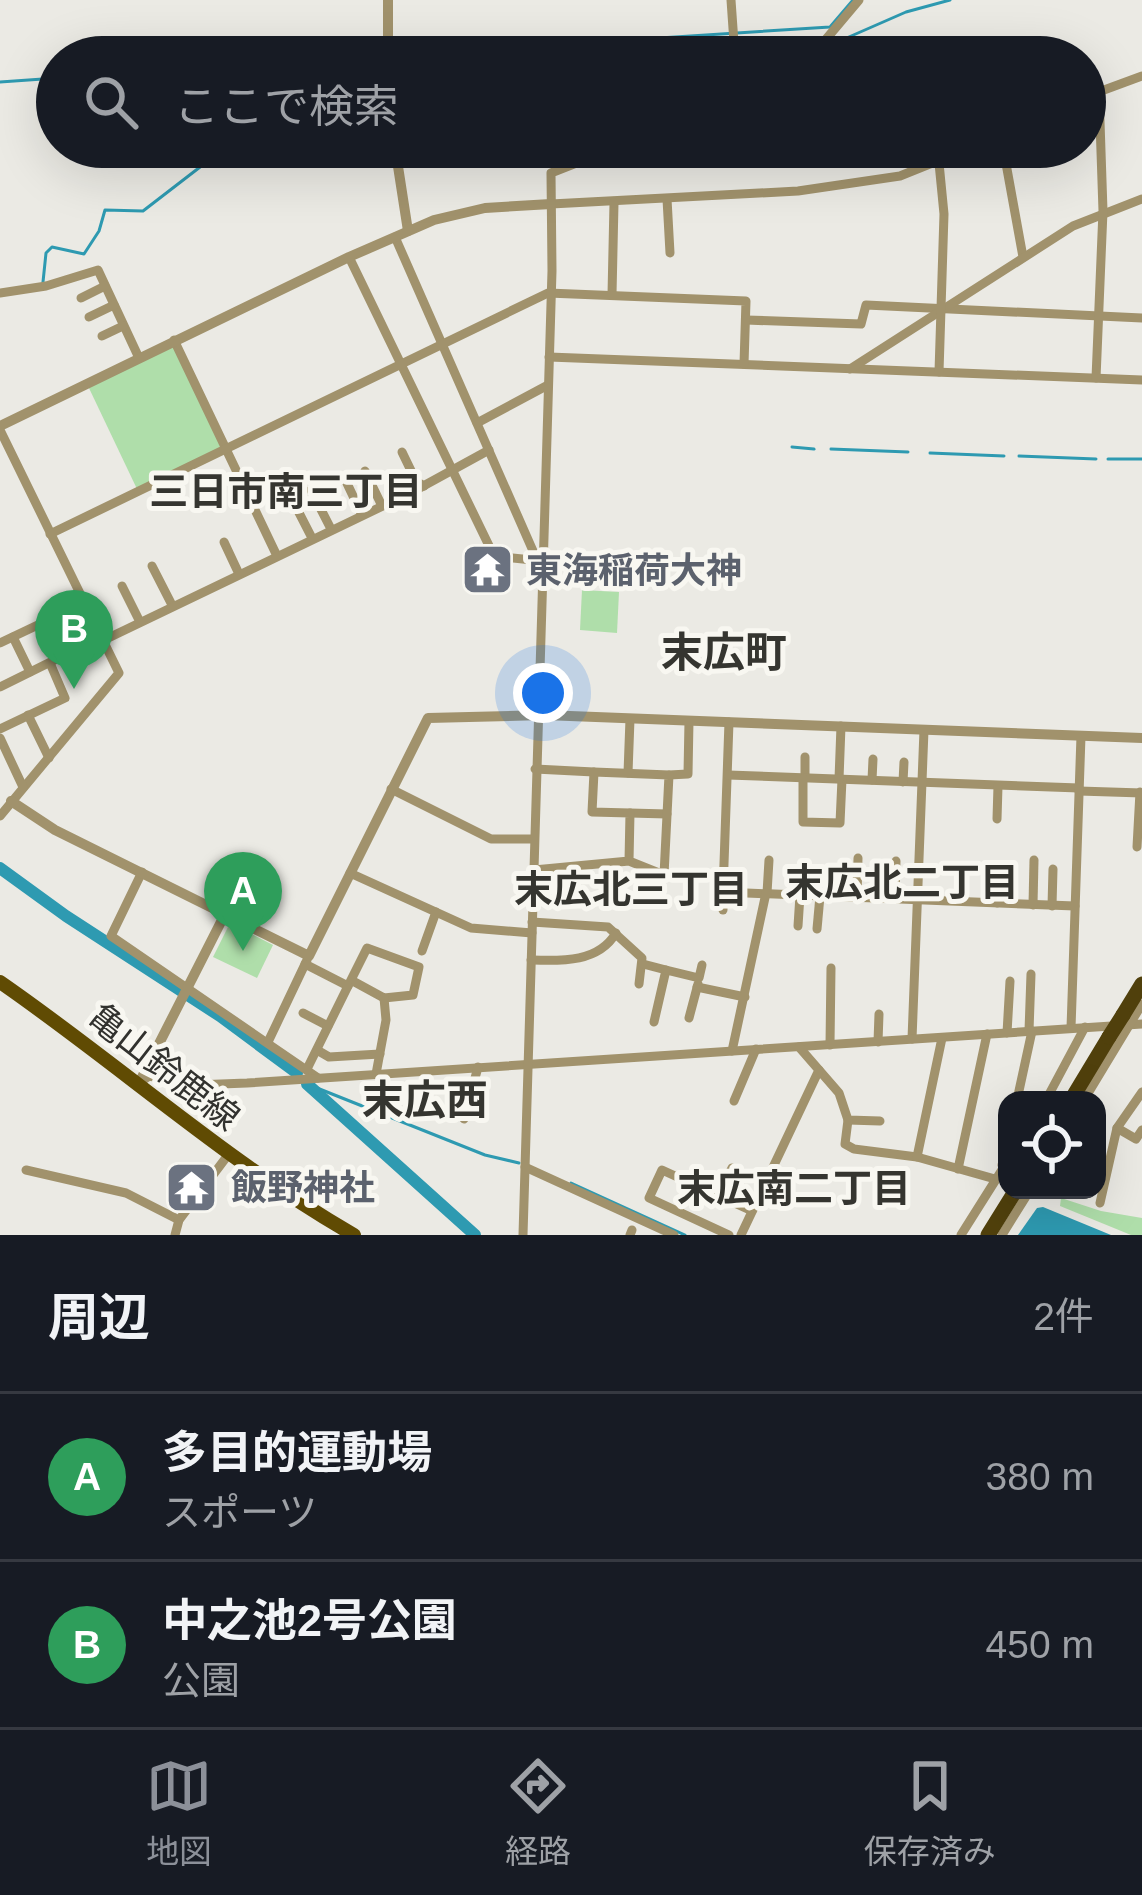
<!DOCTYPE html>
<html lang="ja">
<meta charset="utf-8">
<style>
:root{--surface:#171b24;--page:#242831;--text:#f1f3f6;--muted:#9ea1a6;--line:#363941;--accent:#8c9099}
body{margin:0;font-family:Helvetica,"Noto Sans JP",sans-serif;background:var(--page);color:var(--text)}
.controls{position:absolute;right:36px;bottom:36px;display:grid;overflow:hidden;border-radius:24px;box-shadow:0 12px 48px #0002}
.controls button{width:108px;height:108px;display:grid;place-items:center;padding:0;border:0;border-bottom:3px solid var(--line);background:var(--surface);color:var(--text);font:60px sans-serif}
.you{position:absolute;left:543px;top:693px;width:42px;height:42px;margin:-30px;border:9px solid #fff;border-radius:50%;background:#1a73e8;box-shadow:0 0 0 18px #1a73e833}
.badge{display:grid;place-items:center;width:78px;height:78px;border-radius:50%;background:var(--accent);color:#fff;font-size:39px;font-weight:700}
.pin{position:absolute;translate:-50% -99px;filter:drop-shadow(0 3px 6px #0008)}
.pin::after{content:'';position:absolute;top:63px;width:42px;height:36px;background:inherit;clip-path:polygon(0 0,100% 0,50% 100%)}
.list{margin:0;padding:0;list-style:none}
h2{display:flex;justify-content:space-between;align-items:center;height:156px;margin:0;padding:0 48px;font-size:51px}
h2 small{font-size:39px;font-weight:400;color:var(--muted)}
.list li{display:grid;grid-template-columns:78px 1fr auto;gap:36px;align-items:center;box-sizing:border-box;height:168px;padding:0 48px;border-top:3px solid var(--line)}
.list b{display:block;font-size:45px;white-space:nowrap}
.list p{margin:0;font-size:39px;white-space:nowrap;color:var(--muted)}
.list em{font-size:39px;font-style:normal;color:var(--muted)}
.icon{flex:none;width:66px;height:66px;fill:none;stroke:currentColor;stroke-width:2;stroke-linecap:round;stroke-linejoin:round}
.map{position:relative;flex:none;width:1142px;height:1235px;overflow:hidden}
.search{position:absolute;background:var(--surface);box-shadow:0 12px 48px #0002;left:36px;right:36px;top:36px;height:132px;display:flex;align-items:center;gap:30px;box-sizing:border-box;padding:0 42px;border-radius:66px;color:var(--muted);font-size:45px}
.sheet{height:492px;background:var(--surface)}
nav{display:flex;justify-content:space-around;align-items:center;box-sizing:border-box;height:168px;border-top:3px solid var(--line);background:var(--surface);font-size:33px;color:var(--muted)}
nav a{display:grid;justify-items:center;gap:6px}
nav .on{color:var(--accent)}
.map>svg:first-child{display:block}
.green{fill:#afdeaa}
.water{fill:#2e9ab1}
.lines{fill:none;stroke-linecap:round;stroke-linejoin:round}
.stream{stroke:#2e9ab1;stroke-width:3}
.river{stroke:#2e9ab1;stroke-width:12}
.minor{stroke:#a1926c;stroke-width:9}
.tertiary{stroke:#a1926c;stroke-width:10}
.primary{stroke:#604b03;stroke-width:14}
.trunk{stroke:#50400c;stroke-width:15}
.trunk-bridge{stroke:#50400c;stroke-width:15}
.labels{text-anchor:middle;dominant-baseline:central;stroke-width:10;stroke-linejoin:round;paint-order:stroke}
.worship-label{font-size:36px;font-weight:bold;fill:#5b616d;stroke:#f8f7f1;text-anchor:start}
.street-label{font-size:36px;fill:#32322f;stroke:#f8f7f1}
.neighbourhood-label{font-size:39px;font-weight:bold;fill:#353530;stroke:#f8f7f1}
.quarter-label{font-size:42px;font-weight:bold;fill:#353530;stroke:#f8f7f1}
</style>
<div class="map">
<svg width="1142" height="1235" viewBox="0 0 1142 1235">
<rect width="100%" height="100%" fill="#ebeae4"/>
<!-- green -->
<g class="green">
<polygon points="173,344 223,449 137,489 88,386"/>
<polygon points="582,590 619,592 617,633 580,630"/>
<polygon points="230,923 273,945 257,978 213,957"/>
<polygon points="1061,1198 1101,1211 1142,1218 1142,1235 1131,1235 1060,1206"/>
</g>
<!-- water -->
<polygon class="water" points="1043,1207 1111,1235 1018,1235 1037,1208"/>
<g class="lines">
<!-- stream -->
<g class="stream">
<polyline points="826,47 906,12 950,0"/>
<polyline points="394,55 830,27 853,0"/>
<polyline points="0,82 57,78"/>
<polyline points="43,282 46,253 52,247 84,254 99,231 105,210 143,211 226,147"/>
<polyline points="792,447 814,449"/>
<polyline points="831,449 908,452"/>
<polyline points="930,453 1004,456"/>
<polyline points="1019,456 1096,459"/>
<polyline points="1108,459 1142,459"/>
<polyline points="307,1084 485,1155 519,1163"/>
<polyline points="571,1183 685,1235"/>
</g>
<!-- river -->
<g class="river">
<polyline points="0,868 66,916 220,1016 297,1073"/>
<polyline points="307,1084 475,1235"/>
</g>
<!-- minor -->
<g class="minor">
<polyline points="731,0 735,57"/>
<polyline points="811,57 859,0"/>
<polyline points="1085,97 1142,76"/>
<polyline points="1003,147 1023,257"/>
<polyline points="667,199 670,253"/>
<polyline points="551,204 798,191 900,176 972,147"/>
<polyline points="395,237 537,560"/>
<polyline points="349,257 494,556 542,561"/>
<polyline points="0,293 46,286 98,270 139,358"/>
<polyline points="612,295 614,203"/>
<polyline points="81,298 105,286"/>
<polyline points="89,317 114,305"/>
<polyline points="746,320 861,324 866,305 1142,318"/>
<polyline points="102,336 123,326"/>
<polyline points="174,340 277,556"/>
<polyline points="549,357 1142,380"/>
<polyline points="850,369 1073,226 1142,199"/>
<polyline points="939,372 944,214 939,163"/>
<polyline points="1096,378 1103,211 1099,92"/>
<polyline points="477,423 548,385"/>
<polyline points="0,430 119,673 0,816"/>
<polyline points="402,452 416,481 424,486"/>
<polyline points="365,471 382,506"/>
<polyline points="344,477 362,515"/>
<polyline points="311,490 331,529"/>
<polyline points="294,503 312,538"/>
<polyline points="50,534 548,293 746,301 744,364"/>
<polyline points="224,542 239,574"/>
<polyline points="152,566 172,605"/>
<polyline points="122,586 140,622"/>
<polyline points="13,637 30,672"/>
<polyline points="102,641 416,490 489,450"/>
<polyline points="0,643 82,604"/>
<polyline points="0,687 99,638"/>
<polyline points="28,715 49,758"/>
<polyline points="729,722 723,892 1075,906"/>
<polyline points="0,729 65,698 50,663"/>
<polyline points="0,738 23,787"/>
<polyline points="805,757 805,778"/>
<polyline points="535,769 594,772"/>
<polyline points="628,773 630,719"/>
<polyline points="669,775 688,774 689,721"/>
<polyline points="728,775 1079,788"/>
<polyline points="803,779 803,822 840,823 842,779"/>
<polyline points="839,779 841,726"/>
<polyline points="872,780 873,759"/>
<polyline points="903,782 904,762"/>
<polyline points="391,789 491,839 534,839"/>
<polyline points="1079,791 1142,793"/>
<polyline points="630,813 667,814"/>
<polyline points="997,819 998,786"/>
<polyline points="1137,847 1140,792"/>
<polyline points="534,870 629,861 664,875 669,775 594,772 592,812 630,813 629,861"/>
<polyline points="142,872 111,936 318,1078"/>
<polyline points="350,873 471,928 532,933"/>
<polyline points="767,893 769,860"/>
<polyline points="857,898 858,858"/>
<polyline points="895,899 896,861"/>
<polyline points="997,903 998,865"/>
<polyline points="1033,905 1034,860"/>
<polyline points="1052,906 1053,869"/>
<polyline points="723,910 723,892"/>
<polyline points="532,922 608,927 642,958 639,984"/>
<polyline points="798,926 800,895"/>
<polyline points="817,929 820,896"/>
<polyline points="422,951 436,912"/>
<path d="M 531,960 C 561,961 598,963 616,933"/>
<polyline points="305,964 348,986 367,948 419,967 413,995 384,998 351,980"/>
<polyline points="643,964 666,970 654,1022"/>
<polyline points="666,970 699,978 702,965"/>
<polyline points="697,987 745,997"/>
<polyline points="303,1013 328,1026"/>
<polyline points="689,1018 698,984"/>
<polyline points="1071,1028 1081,736"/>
<polyline points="1029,1031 1031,974"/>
<polyline points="1007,1033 1010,981"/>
<polyline points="912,1039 924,730"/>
<polyline points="268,1042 307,960"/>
<polyline points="878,1042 879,1014"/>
<polyline points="830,1045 831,968"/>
<polyline points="317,1050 329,1057 380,1054"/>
<polyline points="732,1051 766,893"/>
<polyline points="307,1069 348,986"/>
<polyline points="819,1070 839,1093 848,1120 880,1121"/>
<polyline points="376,1074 386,1020 384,998"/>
<polyline points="139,1083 149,1076 195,1085 247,1083 1142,1024"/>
<polyline points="1017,1100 1032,1031"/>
<polyline points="1046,1100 1085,1027"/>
<polyline points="1084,1100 1142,1004"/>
<polyline points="734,1101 756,1049"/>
<polyline points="464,1119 478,1067"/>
<polyline points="848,1120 845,1144 854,1149 917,1157 942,1038"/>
<polyline points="1117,1128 1136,1139 1142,1130"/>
<polyline points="917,1157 995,1179"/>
<polyline points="1002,1165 1007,1145"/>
<polyline points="525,1167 674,1235"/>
<polyline points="958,1169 987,1034"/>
<polyline points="26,1170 126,1193 179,1220"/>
<polyline points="718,1196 732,1168"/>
<polyline points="1100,1203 1117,1128 1142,1092"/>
<polyline points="175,1235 179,1220 228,1155"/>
<polyline points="523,1235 552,271 551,173 617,147"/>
<polyline points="630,1235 632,1230"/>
<polyline points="729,1235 649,1198 662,1170 752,1211"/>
<polyline points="741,1235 819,1070 799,1047"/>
<polyline points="961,1235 1007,1162"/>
<polyline points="1002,1235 1030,1190"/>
</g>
<!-- tertiary -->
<g class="tertiary">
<polyline points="388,0 388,57"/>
<polyline points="395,147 408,231"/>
<polyline points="0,426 349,257 434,220 485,208 551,204"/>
<polyline points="11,801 55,830 309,956 428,718 544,715 1142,738"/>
<polyline points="139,1083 225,914"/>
</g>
<!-- primary -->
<path class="primary" d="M 0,982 C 120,1065 228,1163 354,1235"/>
<!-- trunk -->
<g class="trunk">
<polyline points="1123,1015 1142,984"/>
<polyline points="1071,1100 1109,1037"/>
<polyline points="988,1235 1016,1190"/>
</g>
<!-- trunk-bridge -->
<polyline class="trunk-bridge" points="1109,1037 1123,1015"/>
</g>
<!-- icons -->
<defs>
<symbol id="temple-square" viewBox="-11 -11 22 22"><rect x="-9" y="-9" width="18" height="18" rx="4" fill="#6b7280" stroke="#f8f7f1"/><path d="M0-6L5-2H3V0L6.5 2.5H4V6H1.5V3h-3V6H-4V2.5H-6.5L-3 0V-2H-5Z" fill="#fff"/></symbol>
</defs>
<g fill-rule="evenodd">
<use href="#temple-square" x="458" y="540" width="59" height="59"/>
<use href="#temple-square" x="162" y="1158" width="59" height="59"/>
</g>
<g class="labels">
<!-- worship labels -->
<g class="worship-label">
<text x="526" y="570">東海稲荷大神</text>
<text x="231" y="1187">飯野神社</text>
</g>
<!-- street labels -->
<g class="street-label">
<text transform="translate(164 1067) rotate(38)">亀山鈴鹿線</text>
</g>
<!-- neighbourhood labels -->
<g class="neighbourhood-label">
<text x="286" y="491">三日市南三丁目</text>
<text x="902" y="882">末広北二丁目</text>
<text x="631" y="889">末広北三丁目</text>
<text x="794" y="1188">末広南二丁目</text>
</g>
<!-- quarter labels -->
<g class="quarter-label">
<text x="724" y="652">末広町</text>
<text x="425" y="1100">末広西</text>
</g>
</g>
</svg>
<div class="controls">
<button><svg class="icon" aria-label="locate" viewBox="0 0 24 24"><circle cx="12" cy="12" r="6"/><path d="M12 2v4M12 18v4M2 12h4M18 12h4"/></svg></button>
</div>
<div class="you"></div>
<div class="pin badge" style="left:243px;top:951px;background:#2e9e5b">A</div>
<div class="pin badge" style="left:74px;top:689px;background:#2e9e5b">B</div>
<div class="search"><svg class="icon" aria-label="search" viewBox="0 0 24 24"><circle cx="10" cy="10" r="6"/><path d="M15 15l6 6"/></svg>ここで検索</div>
</div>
<section class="sheet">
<h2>周辺<small>2件</small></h2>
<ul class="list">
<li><span class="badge" style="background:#2e9e5b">A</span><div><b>多目的運動場</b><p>スポーツ</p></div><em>380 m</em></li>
<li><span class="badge" style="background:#2e9e5b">B</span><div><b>中之池2号公園</b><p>公園</p></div><em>450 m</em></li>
</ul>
</section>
<nav>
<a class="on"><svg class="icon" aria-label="map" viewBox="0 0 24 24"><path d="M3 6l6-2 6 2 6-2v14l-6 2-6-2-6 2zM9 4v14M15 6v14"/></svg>地図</a>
<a><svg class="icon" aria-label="directions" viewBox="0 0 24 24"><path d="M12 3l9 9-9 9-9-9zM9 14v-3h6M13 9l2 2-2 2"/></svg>経路</a>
<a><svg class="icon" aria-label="saved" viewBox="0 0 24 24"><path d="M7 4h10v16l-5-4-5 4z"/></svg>保存済み</a>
</nav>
